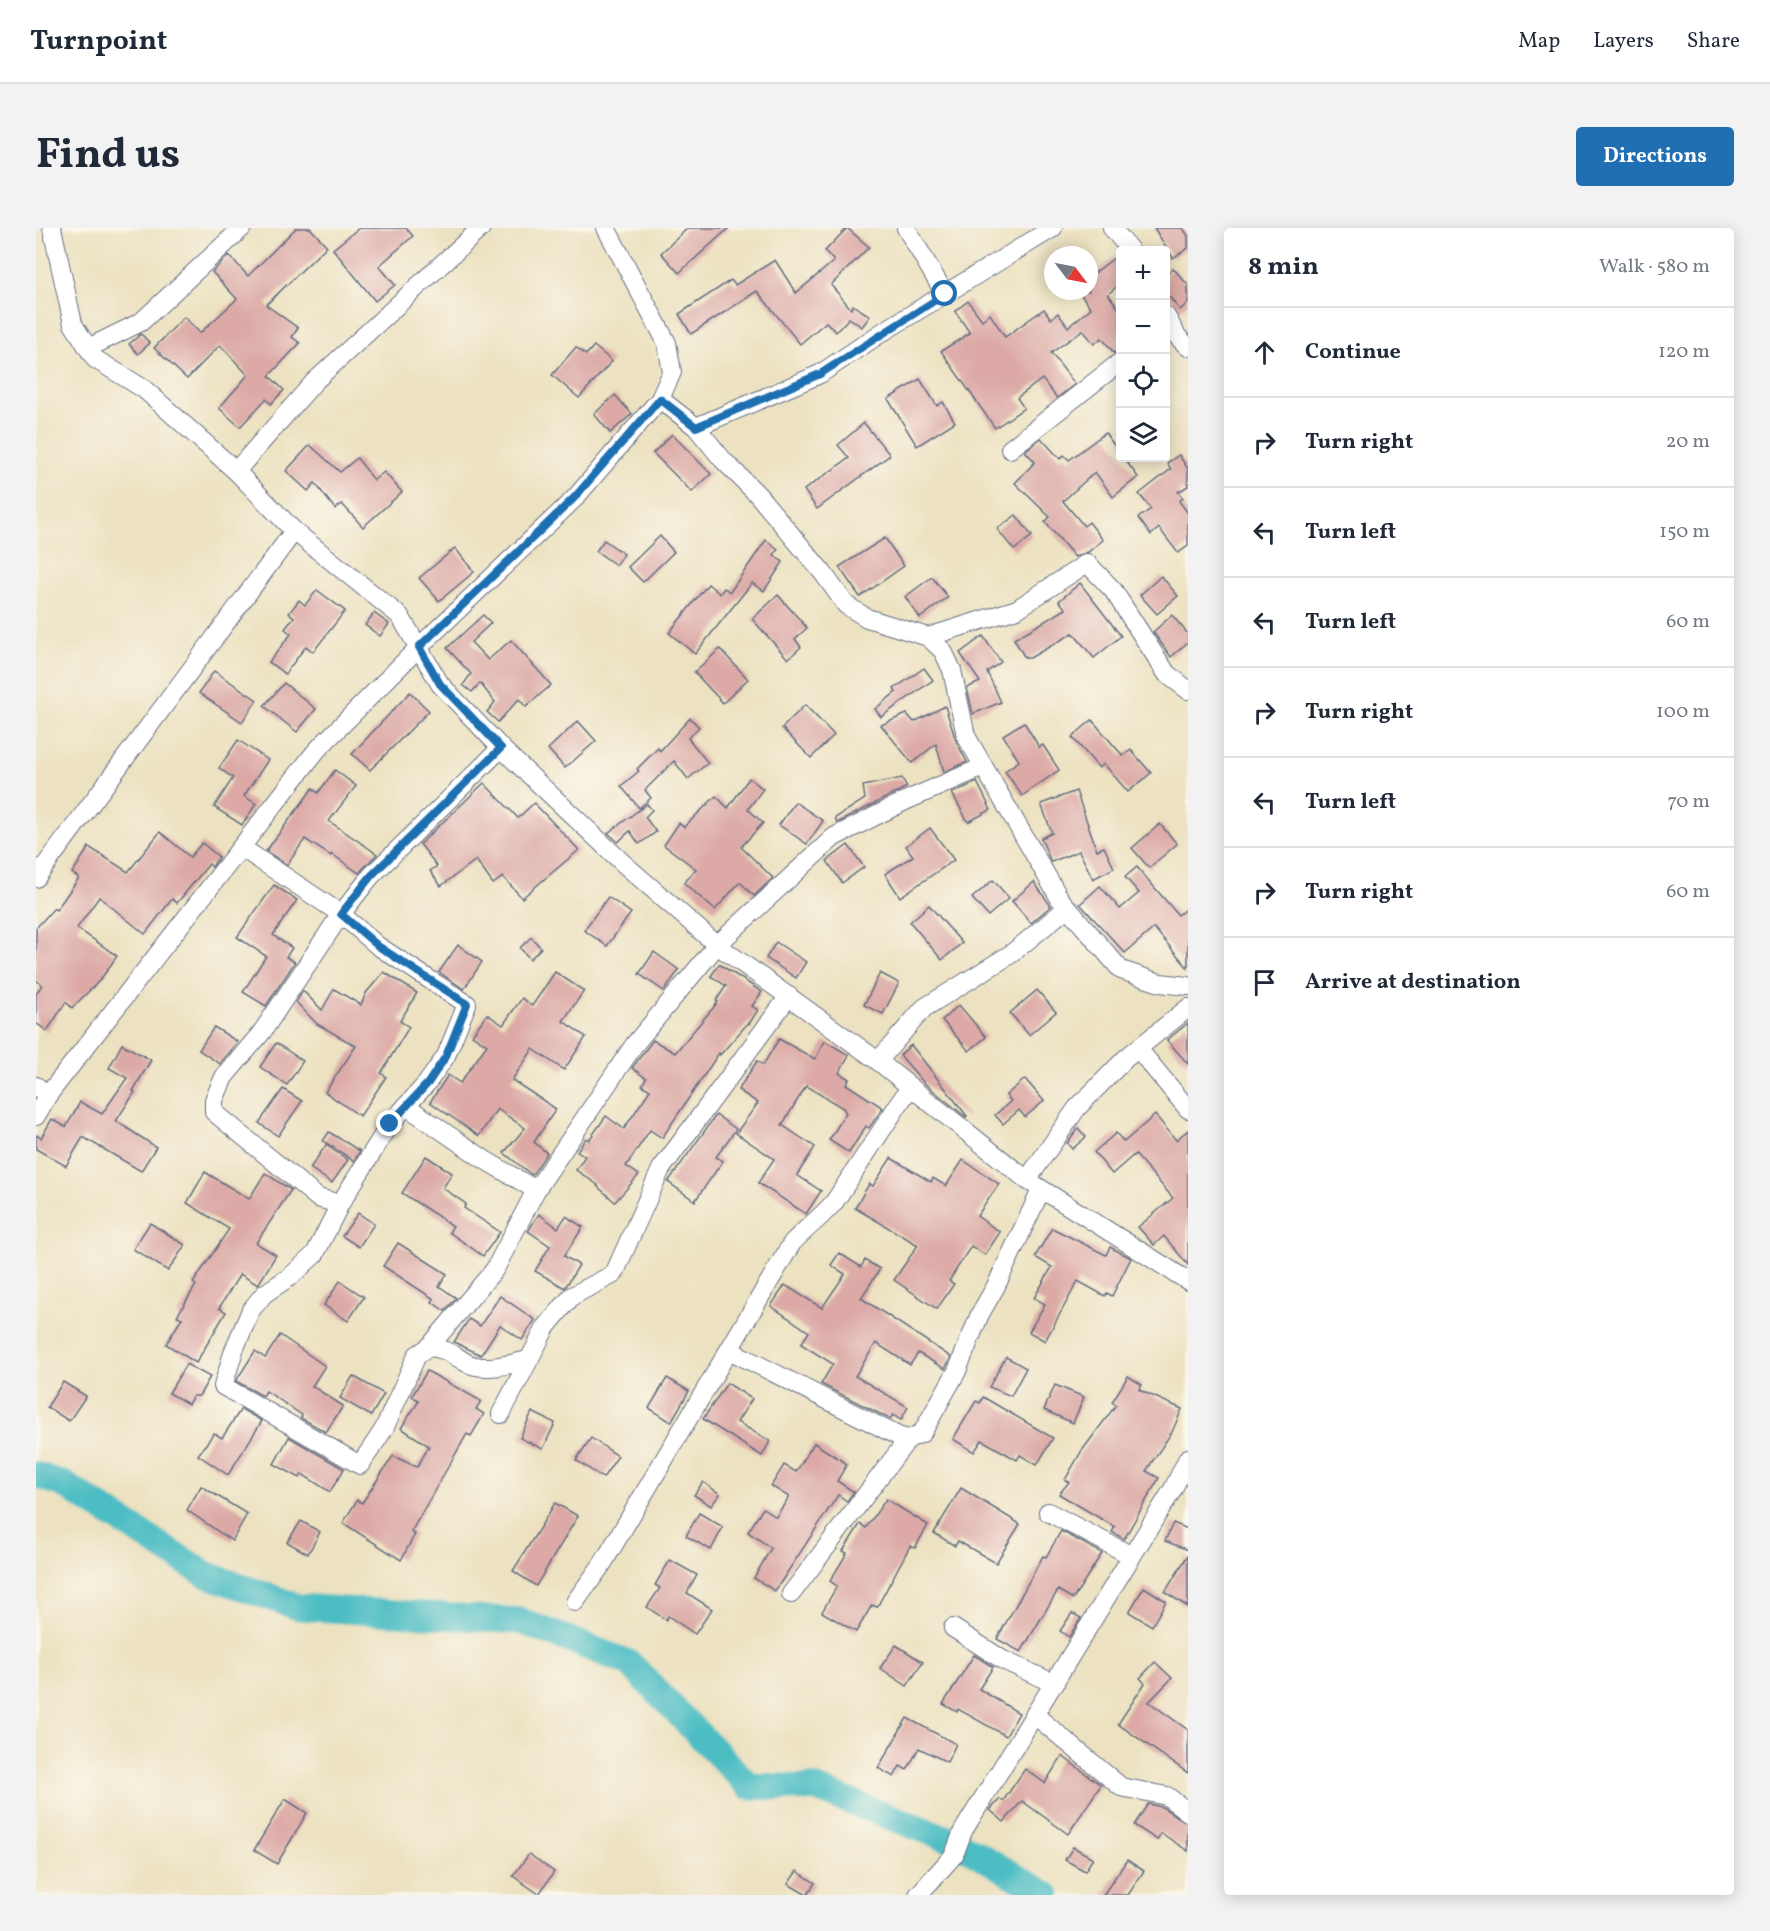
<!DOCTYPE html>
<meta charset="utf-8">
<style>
:root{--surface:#fff;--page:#f2f2f3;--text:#1f2937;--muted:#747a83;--line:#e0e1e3;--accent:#1f6fb2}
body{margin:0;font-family:Vollkorn,serif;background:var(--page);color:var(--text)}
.controls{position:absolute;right:18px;top:18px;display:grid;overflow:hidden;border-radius:6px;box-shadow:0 3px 15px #0003}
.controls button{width:54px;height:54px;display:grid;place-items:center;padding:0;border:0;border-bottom:2px solid var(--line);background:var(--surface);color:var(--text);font:30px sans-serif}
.compass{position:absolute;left:1008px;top:18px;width:54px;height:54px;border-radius:50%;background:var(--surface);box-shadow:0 3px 15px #0003;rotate:122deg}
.stop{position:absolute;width:18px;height:18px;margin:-14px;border:4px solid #1f6fb2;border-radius:50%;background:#fff}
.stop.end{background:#1f6fb2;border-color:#fff;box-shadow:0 2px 6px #0008}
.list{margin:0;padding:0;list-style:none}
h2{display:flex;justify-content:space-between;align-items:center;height:78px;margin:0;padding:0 24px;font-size:26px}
h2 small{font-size:20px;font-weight:400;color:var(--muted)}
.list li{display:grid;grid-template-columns:39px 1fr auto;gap:18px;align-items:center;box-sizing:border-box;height:90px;padding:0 24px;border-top:2px solid var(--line)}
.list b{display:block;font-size:22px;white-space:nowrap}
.list em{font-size:20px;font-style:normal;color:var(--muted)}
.icon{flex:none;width:33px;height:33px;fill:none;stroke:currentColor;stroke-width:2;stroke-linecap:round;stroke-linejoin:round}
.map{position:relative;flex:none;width:1152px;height:1667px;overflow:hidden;border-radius:6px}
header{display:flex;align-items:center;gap:36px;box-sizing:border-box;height:84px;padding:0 30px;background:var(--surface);border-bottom:2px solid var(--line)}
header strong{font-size:28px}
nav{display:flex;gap:33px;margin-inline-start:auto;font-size:21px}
.intro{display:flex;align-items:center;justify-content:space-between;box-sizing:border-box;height:144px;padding:0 36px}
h1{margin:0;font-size:42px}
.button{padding:15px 27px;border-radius:6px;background:var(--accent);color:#fff;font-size:21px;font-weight:700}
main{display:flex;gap:36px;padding:0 36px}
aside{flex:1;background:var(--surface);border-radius:6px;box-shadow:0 3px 15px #0003}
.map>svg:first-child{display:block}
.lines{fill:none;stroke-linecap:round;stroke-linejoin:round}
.river{stroke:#4ebdc4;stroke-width:27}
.building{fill:#dca9a6}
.minor-casing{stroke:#646d80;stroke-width:20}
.minor{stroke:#fff;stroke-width:18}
.route{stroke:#1f6fb2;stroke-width:8}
</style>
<header>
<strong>Turnpoint</strong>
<nav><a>Map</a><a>Layers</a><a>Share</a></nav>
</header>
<div class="intro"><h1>Find us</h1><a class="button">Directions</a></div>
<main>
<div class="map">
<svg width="1152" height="1667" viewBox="0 0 1152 1667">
<rect width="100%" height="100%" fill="#fbf7ec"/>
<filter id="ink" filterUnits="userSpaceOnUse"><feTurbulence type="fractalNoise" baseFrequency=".0167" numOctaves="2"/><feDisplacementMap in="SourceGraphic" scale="12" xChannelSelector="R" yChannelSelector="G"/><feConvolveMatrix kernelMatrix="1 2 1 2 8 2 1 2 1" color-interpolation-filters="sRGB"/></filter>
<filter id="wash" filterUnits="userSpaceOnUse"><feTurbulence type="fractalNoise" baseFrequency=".008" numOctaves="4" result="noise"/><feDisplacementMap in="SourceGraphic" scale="24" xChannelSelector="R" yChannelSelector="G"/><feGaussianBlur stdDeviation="1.35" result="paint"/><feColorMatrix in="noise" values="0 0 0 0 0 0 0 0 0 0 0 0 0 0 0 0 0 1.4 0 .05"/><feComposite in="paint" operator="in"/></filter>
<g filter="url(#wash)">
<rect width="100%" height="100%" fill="#ece1c0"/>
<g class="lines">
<!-- river -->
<polyline class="river" points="0,1247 27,1256 169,1346 262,1379 485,1393 593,1435 713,1558 778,1560 923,1615 1011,1667"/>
</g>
<g id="blocks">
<!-- building -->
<g class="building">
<polygon points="260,0 274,0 291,18 230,77 262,100 256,109 264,115 233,148 248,162 235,176 230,171 204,199 183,180 212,147 184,117 151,151 118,120 148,89 164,105 201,71 176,44 193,27 212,48"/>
<polygon points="323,0 370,0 377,8 343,38 359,57 339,73 297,21"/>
<polygon points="652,0 693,0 643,45 625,25"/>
<polygon points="811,0 833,19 795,57 815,81 817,77 834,88 826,99 813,90 800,104 790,94 764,116 721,63 655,106 643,86 695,52 699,57 739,32 760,65 798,33 789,23"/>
<polygon points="1118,0 1147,0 1152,8 1152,20 1137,30"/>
<polygon points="1078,30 1084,39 1084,56 1072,66 1084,82 1084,123 1078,125 1066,110 1058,116 1047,102 1015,125 1039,156 1021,170 1006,151 981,170 988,180 959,200 905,123 934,105 919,83 932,73 946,92 954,86 969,109 1008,81 1015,91 1022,85 1032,99 1055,80 1042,63 1053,63 1053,49"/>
<polygon points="1137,40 1152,57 1152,75 1144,82 1130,65 1130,47"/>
<polygon points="105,106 114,115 102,126 93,116"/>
<polygon points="558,118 576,133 543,170 516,147 540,119 550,127"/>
<polygon points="884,151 901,178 907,174 919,194 881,218 852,171"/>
<polygon points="579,167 596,186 574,205 558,186"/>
<polygon points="828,195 854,227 781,281 768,262 813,230 802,217"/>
<polygon points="1069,205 1102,249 1077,269 1059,244 1027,273 1048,298 1053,294 1067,312 1052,324 1039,329 1009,294 1014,289 979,255 999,234 989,223 1005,210 1024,231 1028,227 1033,232"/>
<polygon points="636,206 675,246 656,264 617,225"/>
<polygon points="274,217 304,244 321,230 338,252 348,244 366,264 327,299 306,276 299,281 279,255 272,263 250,243"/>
<polygon points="1143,227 1152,241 1152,258 1142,264 1147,270 1143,273 1152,285 1152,318 1142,325 1123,300 1115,307 1102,290 1115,281 1103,266 1135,241 1131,235"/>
<polygon points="980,287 996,308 978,322 961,301"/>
<polygon points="624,308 638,324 607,354 592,339"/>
<polygon points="849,310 868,338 824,369 803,339"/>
<polygon points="568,312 588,326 580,337 560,323"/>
<polygon points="730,312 742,321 738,327 747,334 728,363 716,355 659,426 633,405 672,356 684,366 688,360 694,364"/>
<polygon points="419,320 438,344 403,373 383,350"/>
<polygon points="1125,348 1142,368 1121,386 1104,367"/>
<polygon points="896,349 912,369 884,390 869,369"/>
<polygon points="1044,355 1085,408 1058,430 1037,405 994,430 989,430 978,411 1030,381 1023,373"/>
<polygon points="281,362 309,383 277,424 270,418 249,446 233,434 255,406 249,401 258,389 253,385 263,372 269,377"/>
<polygon points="742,367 771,400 759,411 765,419 752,431 716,391"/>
<polygon points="338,385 353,396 344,408 329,397"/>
<polygon points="447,387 455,395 435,414 452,432 475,412 515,457 490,479 483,471 462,494 451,484 459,474 444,455 436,464 427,457 435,446 411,420"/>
<polygon points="1136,387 1152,406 1152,414 1135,429 1117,404"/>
<polygon points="947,408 965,434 951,444 965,474 937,486 931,460 944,454 924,425"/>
<polygon points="684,421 712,451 687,475 658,444"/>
<polygon points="888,440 897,452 845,489 839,481 860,464 858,461"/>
<polygon points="178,443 221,472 206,494 163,465"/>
<polygon points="248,455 280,481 261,504 228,478"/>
<polygon points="374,464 393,483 334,542 316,526"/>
<polygon points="769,477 798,507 775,530 746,500"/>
<polygon points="909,478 920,513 931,534 908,544 900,516 876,535 845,497 871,486 878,494"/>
<polygon points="654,490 663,499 652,510 672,535 652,551 638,533 609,562 615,570 603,580 585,558 603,543 601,541 622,520 624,523"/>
<polygon points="1056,492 1087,528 1095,522 1115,545 1092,564 1068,536 1063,540 1036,509"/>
<polygon points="542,493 560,513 529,540 512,521"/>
<polygon points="988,494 1003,519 1007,517 1023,542 986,568 969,543 983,533 967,507"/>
<polygon points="202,512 232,532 208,568 220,576 206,597 178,579 197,550 183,540"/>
<polygon points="299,542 320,558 293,593 341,626 323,645 296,626 295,628 269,611 251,637 230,623 277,560 282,565"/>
<polygon points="713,550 727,561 712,581 727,595 705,619 737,650 718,668 704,654 679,682 648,655 660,641 628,617 643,595 648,599 680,568 692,580"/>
<polygon points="866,550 871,559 801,595 799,590 829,571 827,558"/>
<polygon points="941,554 955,582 932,594 916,565"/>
<polygon points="448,555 482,590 498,575 543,622 486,670 467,649 457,656 440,632 405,658 394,643 401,638 384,616"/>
<polygon points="1040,563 1061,622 1068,619 1078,640 1057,651 1043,623 1015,634 1005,610 1016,605 1005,576"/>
<polygon points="759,574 787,593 771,616 743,597"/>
<polygon points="611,576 616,582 609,589 620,604 603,616 594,603 582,614 572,605"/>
<polygon points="1124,596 1141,616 1113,640 1096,620"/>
<polygon points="894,600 918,632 864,669 849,646 877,628 870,618"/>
<polygon points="124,604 154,629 166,615 183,629 176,639 173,636 141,675 136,671 109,706 63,669 41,700 81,728 65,751 36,780 30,774 11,803 0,795 0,766 6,757 0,752 0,700 18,680 20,682 43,650 36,645 53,619 92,644"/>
<polygon points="812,617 828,639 806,655 791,633"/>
<polygon points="1101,639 1142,687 1152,679 1152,740 1118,700 1089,725 1044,676 1064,658 1084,681 1103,665 1089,649"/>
<polygon points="957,652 973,670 952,688 936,670"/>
<polygon points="998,654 1015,678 995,695 976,673"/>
<polygon points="238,657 261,672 237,707 256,720 250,729 259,734 230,778 207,764 230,728 201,709"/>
<polygon points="572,669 595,685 571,718 548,702"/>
<polygon points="893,677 926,715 906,732 874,694"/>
<polygon points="495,709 505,720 494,731 484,720"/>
<polygon points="740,714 770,734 760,750 730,730"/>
<polygon points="422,717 446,734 428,761 403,744"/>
<polygon points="618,724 643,742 628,763 603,746"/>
<polygon points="683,736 726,764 716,778 722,782 713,796 712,795 684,827 683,825 626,910 614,902 590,938 603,947 579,974 561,958 562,957 540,942 549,928 541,923 550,910 553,912 570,888 588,901 614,862 606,857 610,850 596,840 617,812 639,825 682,774 680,773 690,758 675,748"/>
<polygon points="348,744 381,765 364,793 373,799 345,845 350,849 324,888 289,864 320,818 281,796 260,774 267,763 286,782 298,761 325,777 330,765"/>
<polygon points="519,744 548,763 527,793 550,809 528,842 497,821 476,852 520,881 498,914 511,925 496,947 468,925 489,900 461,881 443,908 394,874 412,847 424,855 451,817 436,807 451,786 467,797 486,770 496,778"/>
<polygon points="844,745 863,755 847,786 828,777"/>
<polygon points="1001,762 1020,784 993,807 974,785"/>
<polygon points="923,777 950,809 933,823 906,792"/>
<polygon points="1152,795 1152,836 1131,812"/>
<polygon points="178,799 202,814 184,836 163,822"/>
<polygon points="743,811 779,831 789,813 813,827 803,845 813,851 810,856 847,880 833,900 830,898 813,925 793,912 810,885 807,880 770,858 746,897 779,919 761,947 785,963 770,986 722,955 738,931 700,905 722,875 702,862 721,833 727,837"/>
<polygon points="240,815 267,833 251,857 224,839"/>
<polygon points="86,816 115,832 97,863 99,864 80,893 120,919 105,943 47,909 30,938 0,921 0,907 5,910 16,891 30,899 44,874 66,886 91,850 73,840"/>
<polygon points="875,817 931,888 930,889 888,855 864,827"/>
<polygon points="989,851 1008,873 989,889 983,882 967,896 959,887 975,873 970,867"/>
<polygon points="247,861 266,873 242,908 223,895"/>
<polygon points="680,887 700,901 680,929 687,933 659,973 632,954"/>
<polygon points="1119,887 1140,912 1152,902 1152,1037 1128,1008 1118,1017 1102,999 1137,970 1099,926 1076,946 1058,924 1080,905 1088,914"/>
<polygon points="1042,900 1050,909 1036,921 1031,915"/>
<polygon points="293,904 324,923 318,933 287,913"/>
<polygon points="290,917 312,932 296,955 274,940"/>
<polygon points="390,928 416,945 407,960 430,976 428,980 464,1004 447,1028 413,1004 417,998 366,965"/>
<polygon points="855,930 895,954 897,950 910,958 927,932 963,956 941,988 964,1004 949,1027 935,1018 913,1053 918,1056 901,1081 858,1052 882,1017 819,980 833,956 837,958"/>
<polygon points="169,944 213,971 229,945 255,962 220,1015 240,1027 222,1057 204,1046 183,1080 190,1084 160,1135 130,1116 146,1090 141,1088 160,1057 157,1055 193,1001 151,975"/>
<polygon points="322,985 338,996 323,1019 306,1008"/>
<polygon points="503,986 522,1000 530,988 547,999 528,1028 543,1037 529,1060 499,1043 514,1018 492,1003"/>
<polygon points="114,995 149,1017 132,1043 97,1021"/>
<polygon points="1016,1000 1070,1027 1074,1019 1095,1030 1076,1068 1071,1065 1069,1068 1042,1053 1009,1113 993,1104 1009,1076 998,1070 1016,1039 999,1029"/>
<polygon points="362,1015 411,1046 403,1058 420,1070 409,1083 396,1074 398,1071 347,1038"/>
<polygon points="803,1025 825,1039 829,1032 844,1041 825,1070 915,1129 909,1141 882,1125 874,1137 840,1115 819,1148 872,1179 865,1192 857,1187 854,1191 785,1156 797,1136 765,1116 773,1104 735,1078 749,1057 786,1080 809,1046 795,1037"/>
<polygon points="304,1053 328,1069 312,1093 288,1077"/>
<polygon points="464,1068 499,1092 486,1112 464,1097 445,1127 418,1114 433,1091 444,1098"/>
<polygon points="244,1107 289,1138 276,1158 307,1178 290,1204 265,1190 266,1187 230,1163 227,1168 200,1153 219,1123 229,1130"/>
<polygon points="970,1129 990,1140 975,1168 953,1159"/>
<polygon points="150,1136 174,1149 163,1168 157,1168 152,1176 133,1165"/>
<polygon points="391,1143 445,1173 440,1181 448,1186 435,1208 431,1206 412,1239 375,1304 379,1306 365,1332 307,1295 321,1272 326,1275 357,1228 381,1239 393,1218 365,1200 383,1173 376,1168"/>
<polygon points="317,1148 348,1166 335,1188 304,1170"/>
<polygon points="1092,1148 1106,1157 1103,1162 1146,1181 1136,1204 1110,1243 1123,1250 1088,1311 1076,1304 1079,1299 1023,1266 1033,1254 1029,1252 1045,1224 1080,1177 1076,1174"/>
<polygon points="631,1150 653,1163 635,1194 613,1180"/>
<polygon points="27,1154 50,1168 33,1193 11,1179"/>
<polygon points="691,1155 716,1171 701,1194 734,1213 726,1228 667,1191"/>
<polygon points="1019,1157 1048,1169 1037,1195 1008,1182"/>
<polygon points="947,1169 1017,1210 1001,1237 984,1227 981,1232 946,1212 938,1224 917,1211 940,1173 944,1175"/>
<polygon points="205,1181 226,1193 192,1247 162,1227 178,1205 186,1210"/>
<polygon points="496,1184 519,1195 507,1221 484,1210"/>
<polygon points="253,1209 308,1241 294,1264 266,1246 264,1250 238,1236"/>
<polygon points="555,1210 582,1228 567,1250 540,1232"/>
<polygon points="778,1215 811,1236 801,1253 818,1264 811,1273 802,1267 739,1363 718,1350 735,1320 712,1304 727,1280 740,1289 753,1269 735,1258 748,1237 760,1244"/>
<polygon points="667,1254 684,1266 675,1278 658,1267"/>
<polygon points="165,1258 211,1286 196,1313 151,1282"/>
<polygon points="925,1260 984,1296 960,1335 922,1313 919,1318 898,1305"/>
<polygon points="850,1271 892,1297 879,1320 874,1318 841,1379 836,1377 820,1404 786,1384 801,1358 794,1353 811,1325 807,1323 824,1296 830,1300"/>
<polygon points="519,1275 542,1288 500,1358 477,1343"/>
<polygon points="663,1285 687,1299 675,1322 650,1308"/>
<polygon points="265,1293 284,1304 272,1326 251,1314"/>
<polygon points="1137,1295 1152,1301 1152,1322 1129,1313"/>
<polygon points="1025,1303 1066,1325 1037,1371 1022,1362 985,1424 961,1411 1007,1328 1010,1329"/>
<polygon points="1152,1327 1152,1379 1129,1364"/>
<polygon points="634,1332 661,1347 651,1365 676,1381 659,1406 632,1388 630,1392 611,1379 624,1360 619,1357"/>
<polygon points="1108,1359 1130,1373 1116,1398 1093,1384"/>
<polygon points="1036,1385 1045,1390 1033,1409 1024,1403"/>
<polygon points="860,1417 887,1434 871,1458 844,1440"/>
<polygon points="938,1427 957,1439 943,1461 983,1485 970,1508 922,1481 921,1484 907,1476"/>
<polygon points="1119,1434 1136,1450 1113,1474 1152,1502 1152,1545 1082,1496 1109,1455 1104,1450"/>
<polygon points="871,1490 920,1516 911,1534 883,1520 871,1542 864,1538 858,1549 842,1540"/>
<polygon points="1026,1528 1065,1557 1032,1606 986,1573 968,1594 954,1582 964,1571 967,1573 989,1541 1009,1555"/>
<polygon points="249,1571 271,1585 241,1636 218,1622"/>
<polygon points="1112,1576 1126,1579 1152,1595 1152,1623 1125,1605 1121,1612 1098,1597"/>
<polygon points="1037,1619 1057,1630 1049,1643 1029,1632"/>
<polygon points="493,1626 518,1644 503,1666 477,1648"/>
<polygon points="1091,1632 1108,1643 1092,1667 1067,1667"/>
<polygon points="761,1643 779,1655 771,1667 752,1656"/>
</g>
</g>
</g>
<g filter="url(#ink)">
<use href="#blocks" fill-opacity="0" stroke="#646d80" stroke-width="1.5"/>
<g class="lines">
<defs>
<g id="minor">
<polyline points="16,0 37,96 59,131 108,161 200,243 258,303 364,388 404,456 465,520 588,636 681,717 842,833 991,952 1152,1053"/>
<polyline points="870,0 909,66"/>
<polyline points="1076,0 1094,22"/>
<polyline points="1130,88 1141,108 1152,119"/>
<polyline points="52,120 105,94 206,0"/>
<polyline points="624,171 660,199 687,232 722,267 787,345 810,377 831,390 892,409 907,423 916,442 930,508 1024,671 1085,742 1124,755 1152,758"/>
<polyline points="660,199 784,146 845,105 1017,0"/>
<polyline points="974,221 1084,134"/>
<polyline points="200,243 279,153 445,0"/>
<polyline points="892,409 981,381 1051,335 1077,362 1131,446 1152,462"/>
<path d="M 206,620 L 305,686 L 342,718 L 431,776 L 410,828 L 391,855 L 354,896 L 304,976 L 279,1026 L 255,1048 L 228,1066 L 215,1082 L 198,1122 L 187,1158 L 324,1237 L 348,1201 L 381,1127 L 393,1119 C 410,1120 417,1127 431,1135 C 449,1144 474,1136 492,1132"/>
<polyline points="0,650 258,303"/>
<polyline points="1103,822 1152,881"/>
<polyline points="842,833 888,780 975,726 1031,680"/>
<polyline points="0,858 12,867 0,888"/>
<polyline points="12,867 280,523 383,419 539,270 624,171 636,144 631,115 570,0"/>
<polyline points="370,878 449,932 500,962"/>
<polyline points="991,952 1041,880 1090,830 1152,780"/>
<polyline points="304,976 282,970 178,884 178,872 188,849 226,804 305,686 335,648 465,520"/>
<polyline points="393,1119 459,1041 500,962 598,817 681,717 798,609 869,573 947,539"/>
<polyline points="695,1123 862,1208 872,1211 886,1205 921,1143 944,1086 960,1058 1005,962"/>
<polyline points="465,1186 510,1099 536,1068 578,1046 625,941 753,768"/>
<polyline points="1012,1284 1096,1328"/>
<polyline points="755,1366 872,1211"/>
<path d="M 539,1374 L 567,1335 L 756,1015 C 770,1000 786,989 799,973 L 874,859"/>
<polyline points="917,1400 967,1432 1019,1456"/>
<polyline points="1000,1488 1085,1559 1131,1568 1152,1584"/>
<polyline points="882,1667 918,1627 927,1603 1137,1261 1152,1230"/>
</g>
</defs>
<!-- minor casing -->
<use href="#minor" class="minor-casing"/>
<!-- minor -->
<use href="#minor" class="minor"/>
</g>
</g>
<g class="lines" filter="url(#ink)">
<!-- route -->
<polyline class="route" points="354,896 392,855 410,828 431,776 342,718 305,686 335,648 465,520 404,456 383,419 538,270 624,171 660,199 784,146 909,66"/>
</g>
</svg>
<div class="controls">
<button>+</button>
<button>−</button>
<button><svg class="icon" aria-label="locate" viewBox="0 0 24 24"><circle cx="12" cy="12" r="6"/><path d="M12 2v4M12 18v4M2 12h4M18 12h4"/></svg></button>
<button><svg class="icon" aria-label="layers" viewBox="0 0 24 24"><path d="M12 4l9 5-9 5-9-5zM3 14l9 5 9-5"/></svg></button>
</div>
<svg class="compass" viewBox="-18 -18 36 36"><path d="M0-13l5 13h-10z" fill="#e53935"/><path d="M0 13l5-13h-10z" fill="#747a83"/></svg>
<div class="stop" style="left:909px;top:66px"></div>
<div class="stop end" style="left:354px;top:896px"></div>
</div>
<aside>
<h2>8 min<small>Walk · 580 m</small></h2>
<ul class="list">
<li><svg class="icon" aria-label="ahead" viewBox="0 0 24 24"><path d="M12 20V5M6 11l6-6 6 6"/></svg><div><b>Continue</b></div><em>120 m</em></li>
<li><svg class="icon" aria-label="right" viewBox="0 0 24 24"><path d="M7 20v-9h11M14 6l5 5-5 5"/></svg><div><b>Turn right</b></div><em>20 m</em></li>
<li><svg class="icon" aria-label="left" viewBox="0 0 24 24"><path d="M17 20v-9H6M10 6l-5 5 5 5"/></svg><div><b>Turn left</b></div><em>150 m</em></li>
<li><svg class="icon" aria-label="left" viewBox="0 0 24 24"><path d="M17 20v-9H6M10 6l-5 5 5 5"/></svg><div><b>Turn left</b></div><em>60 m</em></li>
<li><svg class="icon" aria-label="right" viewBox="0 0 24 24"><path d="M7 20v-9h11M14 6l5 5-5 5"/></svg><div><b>Turn right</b></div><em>100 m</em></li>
<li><svg class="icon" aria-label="left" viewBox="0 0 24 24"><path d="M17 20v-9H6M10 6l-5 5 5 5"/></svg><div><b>Turn left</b></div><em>70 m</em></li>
<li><svg class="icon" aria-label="right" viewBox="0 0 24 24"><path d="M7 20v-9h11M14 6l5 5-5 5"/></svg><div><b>Turn right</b></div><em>60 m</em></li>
<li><svg class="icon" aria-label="arrive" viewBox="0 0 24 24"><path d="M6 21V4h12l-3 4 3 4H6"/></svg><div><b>Arrive at destination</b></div></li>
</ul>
</aside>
</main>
